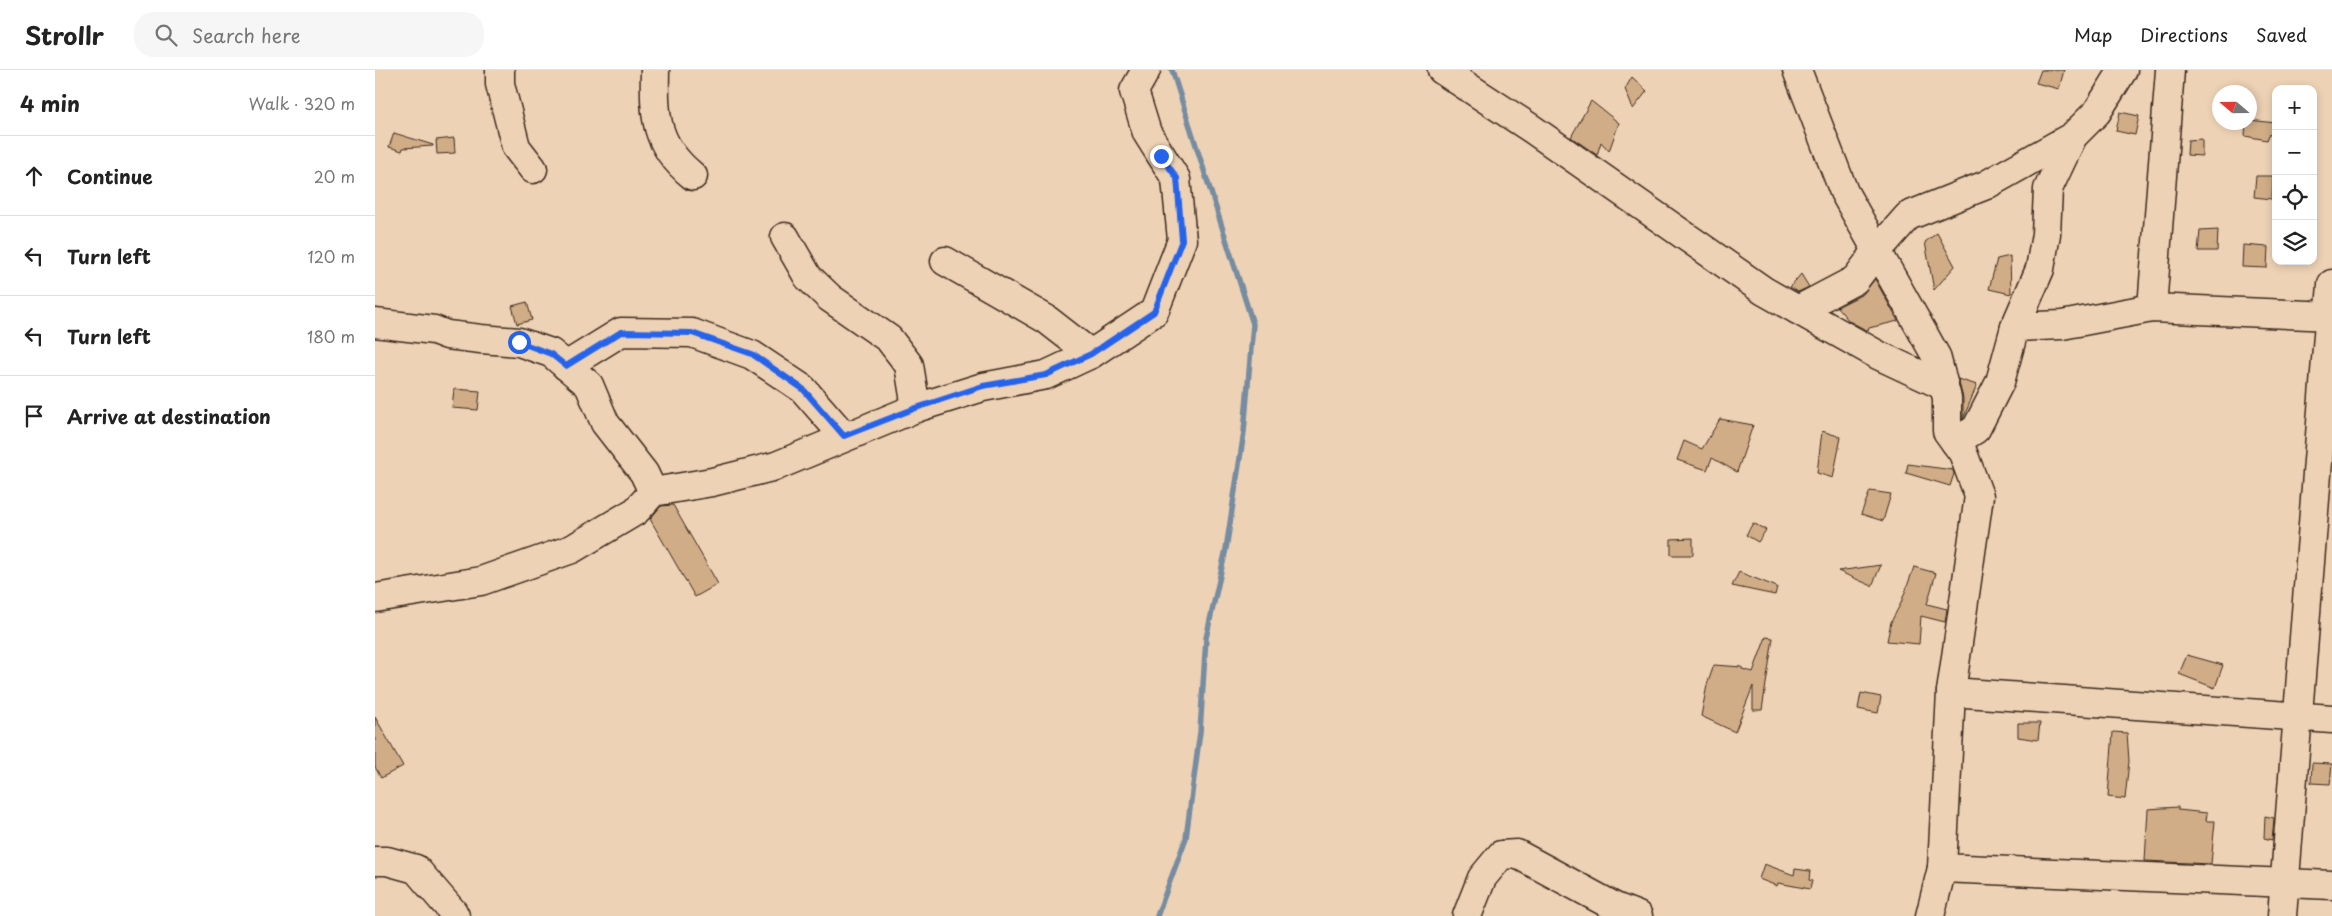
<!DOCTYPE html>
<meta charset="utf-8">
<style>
:root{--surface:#fff;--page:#f6f6f6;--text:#222;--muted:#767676;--line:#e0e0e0}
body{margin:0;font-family:"Playpen Sans",sans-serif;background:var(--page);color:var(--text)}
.controls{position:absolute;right:15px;top:15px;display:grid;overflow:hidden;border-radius:10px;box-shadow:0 2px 8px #0003}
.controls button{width:45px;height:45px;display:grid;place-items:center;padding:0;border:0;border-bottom:1px solid var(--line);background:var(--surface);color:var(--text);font:25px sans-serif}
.compass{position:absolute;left:1837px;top:15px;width:45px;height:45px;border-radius:50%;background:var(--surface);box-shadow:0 2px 8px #0003;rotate:290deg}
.stop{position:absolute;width:15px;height:15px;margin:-11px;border:4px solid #2563eb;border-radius:50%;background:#fff}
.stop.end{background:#2563eb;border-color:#fff;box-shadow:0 1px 5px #0008}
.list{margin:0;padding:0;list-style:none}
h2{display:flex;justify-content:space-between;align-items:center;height:65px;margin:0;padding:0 20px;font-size:21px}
h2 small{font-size:16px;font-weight:400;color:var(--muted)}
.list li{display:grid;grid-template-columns:32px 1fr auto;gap:15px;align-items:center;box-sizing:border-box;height:80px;padding:0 20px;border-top:1px solid var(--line)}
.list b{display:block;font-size:19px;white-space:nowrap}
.list em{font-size:16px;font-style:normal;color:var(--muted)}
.icon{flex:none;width:28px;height:28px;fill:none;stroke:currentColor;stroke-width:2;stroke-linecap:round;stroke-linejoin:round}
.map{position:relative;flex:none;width:1957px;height:846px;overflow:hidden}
header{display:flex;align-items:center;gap:30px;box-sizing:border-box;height:70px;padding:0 25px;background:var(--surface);border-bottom:1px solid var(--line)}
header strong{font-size:24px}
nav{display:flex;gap:28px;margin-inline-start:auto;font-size:18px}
.search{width:350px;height:45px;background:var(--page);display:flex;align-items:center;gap:12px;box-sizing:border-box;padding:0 18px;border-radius:20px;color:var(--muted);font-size:19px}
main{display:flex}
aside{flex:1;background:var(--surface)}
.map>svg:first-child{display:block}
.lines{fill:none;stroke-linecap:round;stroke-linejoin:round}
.stream{stroke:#768ca1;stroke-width:5.5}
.building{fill:#d0ad86;stroke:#3b2a1e}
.minor-casing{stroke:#3b2a1e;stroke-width:31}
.minor{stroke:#eed2b5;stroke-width:28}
.route{stroke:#2563eb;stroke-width:6}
</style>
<header>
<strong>Strollr</strong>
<div class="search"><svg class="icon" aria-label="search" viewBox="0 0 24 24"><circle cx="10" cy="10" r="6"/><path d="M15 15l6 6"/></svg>Search here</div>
<nav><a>Map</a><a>Directions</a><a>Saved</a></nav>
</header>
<main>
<aside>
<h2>4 min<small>Walk · 320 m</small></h2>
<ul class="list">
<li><svg class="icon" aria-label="ahead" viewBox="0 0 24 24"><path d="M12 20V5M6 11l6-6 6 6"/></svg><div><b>Continue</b></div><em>20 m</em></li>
<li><svg class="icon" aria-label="left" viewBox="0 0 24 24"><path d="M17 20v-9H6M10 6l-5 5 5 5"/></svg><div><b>Turn left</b></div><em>120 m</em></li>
<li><svg class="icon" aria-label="left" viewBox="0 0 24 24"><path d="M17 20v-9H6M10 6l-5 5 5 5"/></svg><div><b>Turn left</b></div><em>180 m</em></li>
<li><svg class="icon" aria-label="arrive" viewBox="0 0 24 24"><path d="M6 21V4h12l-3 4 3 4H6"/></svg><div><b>Arrive at destination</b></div></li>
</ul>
</aside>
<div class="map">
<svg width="1957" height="846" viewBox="0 0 1957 846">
<rect width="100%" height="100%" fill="#eed2b5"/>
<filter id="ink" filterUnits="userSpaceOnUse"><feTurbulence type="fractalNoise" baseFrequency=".02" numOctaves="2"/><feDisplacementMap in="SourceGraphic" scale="10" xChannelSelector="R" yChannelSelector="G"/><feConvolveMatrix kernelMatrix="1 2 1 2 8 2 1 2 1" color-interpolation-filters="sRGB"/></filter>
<g filter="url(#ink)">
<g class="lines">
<!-- stream -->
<polyline class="stream" points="782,846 811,768 825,662 831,568 851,479 869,362 878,254 797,0"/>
</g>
<!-- building -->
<g class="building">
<polygon points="1666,0 1689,0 1684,19 1661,13"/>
<polygon points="1257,7 1272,21 1258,39 1250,19"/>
<polygon points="1216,31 1244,53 1234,81 1226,72 1222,85 1196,67"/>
<polygon points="1745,42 1764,46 1760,65 1741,61"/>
<polygon points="1874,50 1901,53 1901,61 1894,65 1892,70 1870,66 1871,52 1874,52"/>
<polygon points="19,63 58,75 58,76 28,78 27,81 14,77"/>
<polygon points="79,68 80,83 62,84 61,70"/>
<polygon points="1827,69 1827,86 1812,85 1813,70"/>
<polygon points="1881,106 1898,106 1897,129 1879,127"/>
<polygon points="1843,160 1842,181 1823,181 1825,161"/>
<polygon points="1562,163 1580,196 1559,220 1550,172"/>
<polygon points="1868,175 1893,177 1892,198 1867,197"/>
<polygon points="1635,186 1636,224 1614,219 1622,189"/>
<polygon points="1426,204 1434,217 1423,222 1415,217"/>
<polygon points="1500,209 1523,251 1494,258 1493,261 1474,251 1462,237 1488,224"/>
<polygon points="152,232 157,250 142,254 137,236"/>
<polygon points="1583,309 1602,315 1588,349 1588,328"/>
<polygon points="79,319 105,321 103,340 77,338"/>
<polygon points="1345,349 1378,355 1362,402 1337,388 1332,400 1302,390 1309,371 1327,379"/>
<polygon points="1447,361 1466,367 1458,408 1442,403"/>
<polygon points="1533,394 1578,400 1579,404 1575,416 1531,403"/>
<polygon points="1495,421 1516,424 1508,451 1486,444"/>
<polygon points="298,435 343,514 320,527 275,449 286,436"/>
<polygon points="1378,453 1391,460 1383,472 1371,465"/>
<polygon points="1318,468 1318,485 1296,485 1296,469"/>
<polygon points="1506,495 1497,516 1463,501"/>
<polygon points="1539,497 1561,503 1552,534 1572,539 1570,552 1546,546 1544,574 1512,571 1516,552 1526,533"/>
<polygon points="1364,502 1402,517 1400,525 1357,516"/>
<polygon points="1391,567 1398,568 1387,640 1378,640 1378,616 1360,662 1326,646 1332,615 1339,595 1367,597 1367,599 1378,602"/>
<polygon points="1812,585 1848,595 1840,618 1804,604"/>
<polygon points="1486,623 1506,627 1503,643 1483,639"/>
<polygon points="0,647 28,696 6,708 0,697"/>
<polygon points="1643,653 1665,653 1663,670 1643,667"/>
<polygon points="1738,662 1752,663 1754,691 1750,729 1733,727"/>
<polygon points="1937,693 1957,694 1955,714 1936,713"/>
<polygon points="1803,737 1803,740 1832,743 1831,751 1840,751 1836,794 1770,791 1773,739"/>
<polygon points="1890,746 1899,748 1897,770 1889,768"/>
<polygon points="1389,794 1419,805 1420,799 1435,801 1434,810 1437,811 1435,819 1403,813 1402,816 1384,809"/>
</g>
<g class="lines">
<defs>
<g id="minor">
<polyline points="125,0 125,14 141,77 158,99"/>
<path d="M 280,0 C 279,47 280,75 318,106"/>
<polyline points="1067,0 1157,59 1389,221 1503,285 1569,316"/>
<polyline points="1422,0 1469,122 1561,286 1572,328 1572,361 1588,383 1604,426 1576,622 1567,798 1957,815"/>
<polyline points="410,167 433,207 455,228 514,269 534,295 541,338"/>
<polyline points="570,191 671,249 716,284"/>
<polyline points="1777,238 1795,0"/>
<polyline points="1423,240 1480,210 1502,181 1533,146 1611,115 1698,66"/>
<polyline points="0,253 59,260 72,265 106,269 144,272 176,283 214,315 230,353 269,403 278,422"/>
<polyline points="1640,257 1665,199 1671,164 1673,119 1698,66 1722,42 1748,0"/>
<polyline points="191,296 246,262 317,263 377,285 428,319 469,366"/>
<polyline points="1580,372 1601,359 1625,312 1640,257 1687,255 1777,238 1957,246"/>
<polyline points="0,528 106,511 197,479 261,441 278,422 337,412 401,396 541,338 608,317 671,305 716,284 779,242 807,170 801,109 772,63 759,21 771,0"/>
<polyline points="1576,622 1957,649"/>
<polyline points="0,791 12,791 41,799 78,842 80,846"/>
<polyline points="1092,846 1107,808 1126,785 1142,784 1240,837 1263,846"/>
<polyline points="1555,846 1567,798"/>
<polyline points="1907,846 1957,214"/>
</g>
</defs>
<!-- minor casing -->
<use href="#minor" class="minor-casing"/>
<!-- minor -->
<use href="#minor" class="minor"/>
</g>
</g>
<g class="lines" filter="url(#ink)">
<!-- route -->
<polyline class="route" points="144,272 176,284 191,296 246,262 317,263 377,284 428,319 469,366 541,338 608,316 671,305 716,284 779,242 807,170 802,108 786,86"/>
</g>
</svg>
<div class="controls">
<button>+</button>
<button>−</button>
<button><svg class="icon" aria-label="locate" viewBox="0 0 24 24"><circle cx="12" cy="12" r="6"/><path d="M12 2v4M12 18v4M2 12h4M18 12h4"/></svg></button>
<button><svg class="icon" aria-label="layers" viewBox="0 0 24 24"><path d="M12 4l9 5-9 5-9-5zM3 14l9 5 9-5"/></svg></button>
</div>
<svg class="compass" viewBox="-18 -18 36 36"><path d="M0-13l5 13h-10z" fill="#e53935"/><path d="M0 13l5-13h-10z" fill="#767676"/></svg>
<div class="stop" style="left:144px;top:272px"></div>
<div class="stop end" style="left:786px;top:86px"></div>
</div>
</main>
